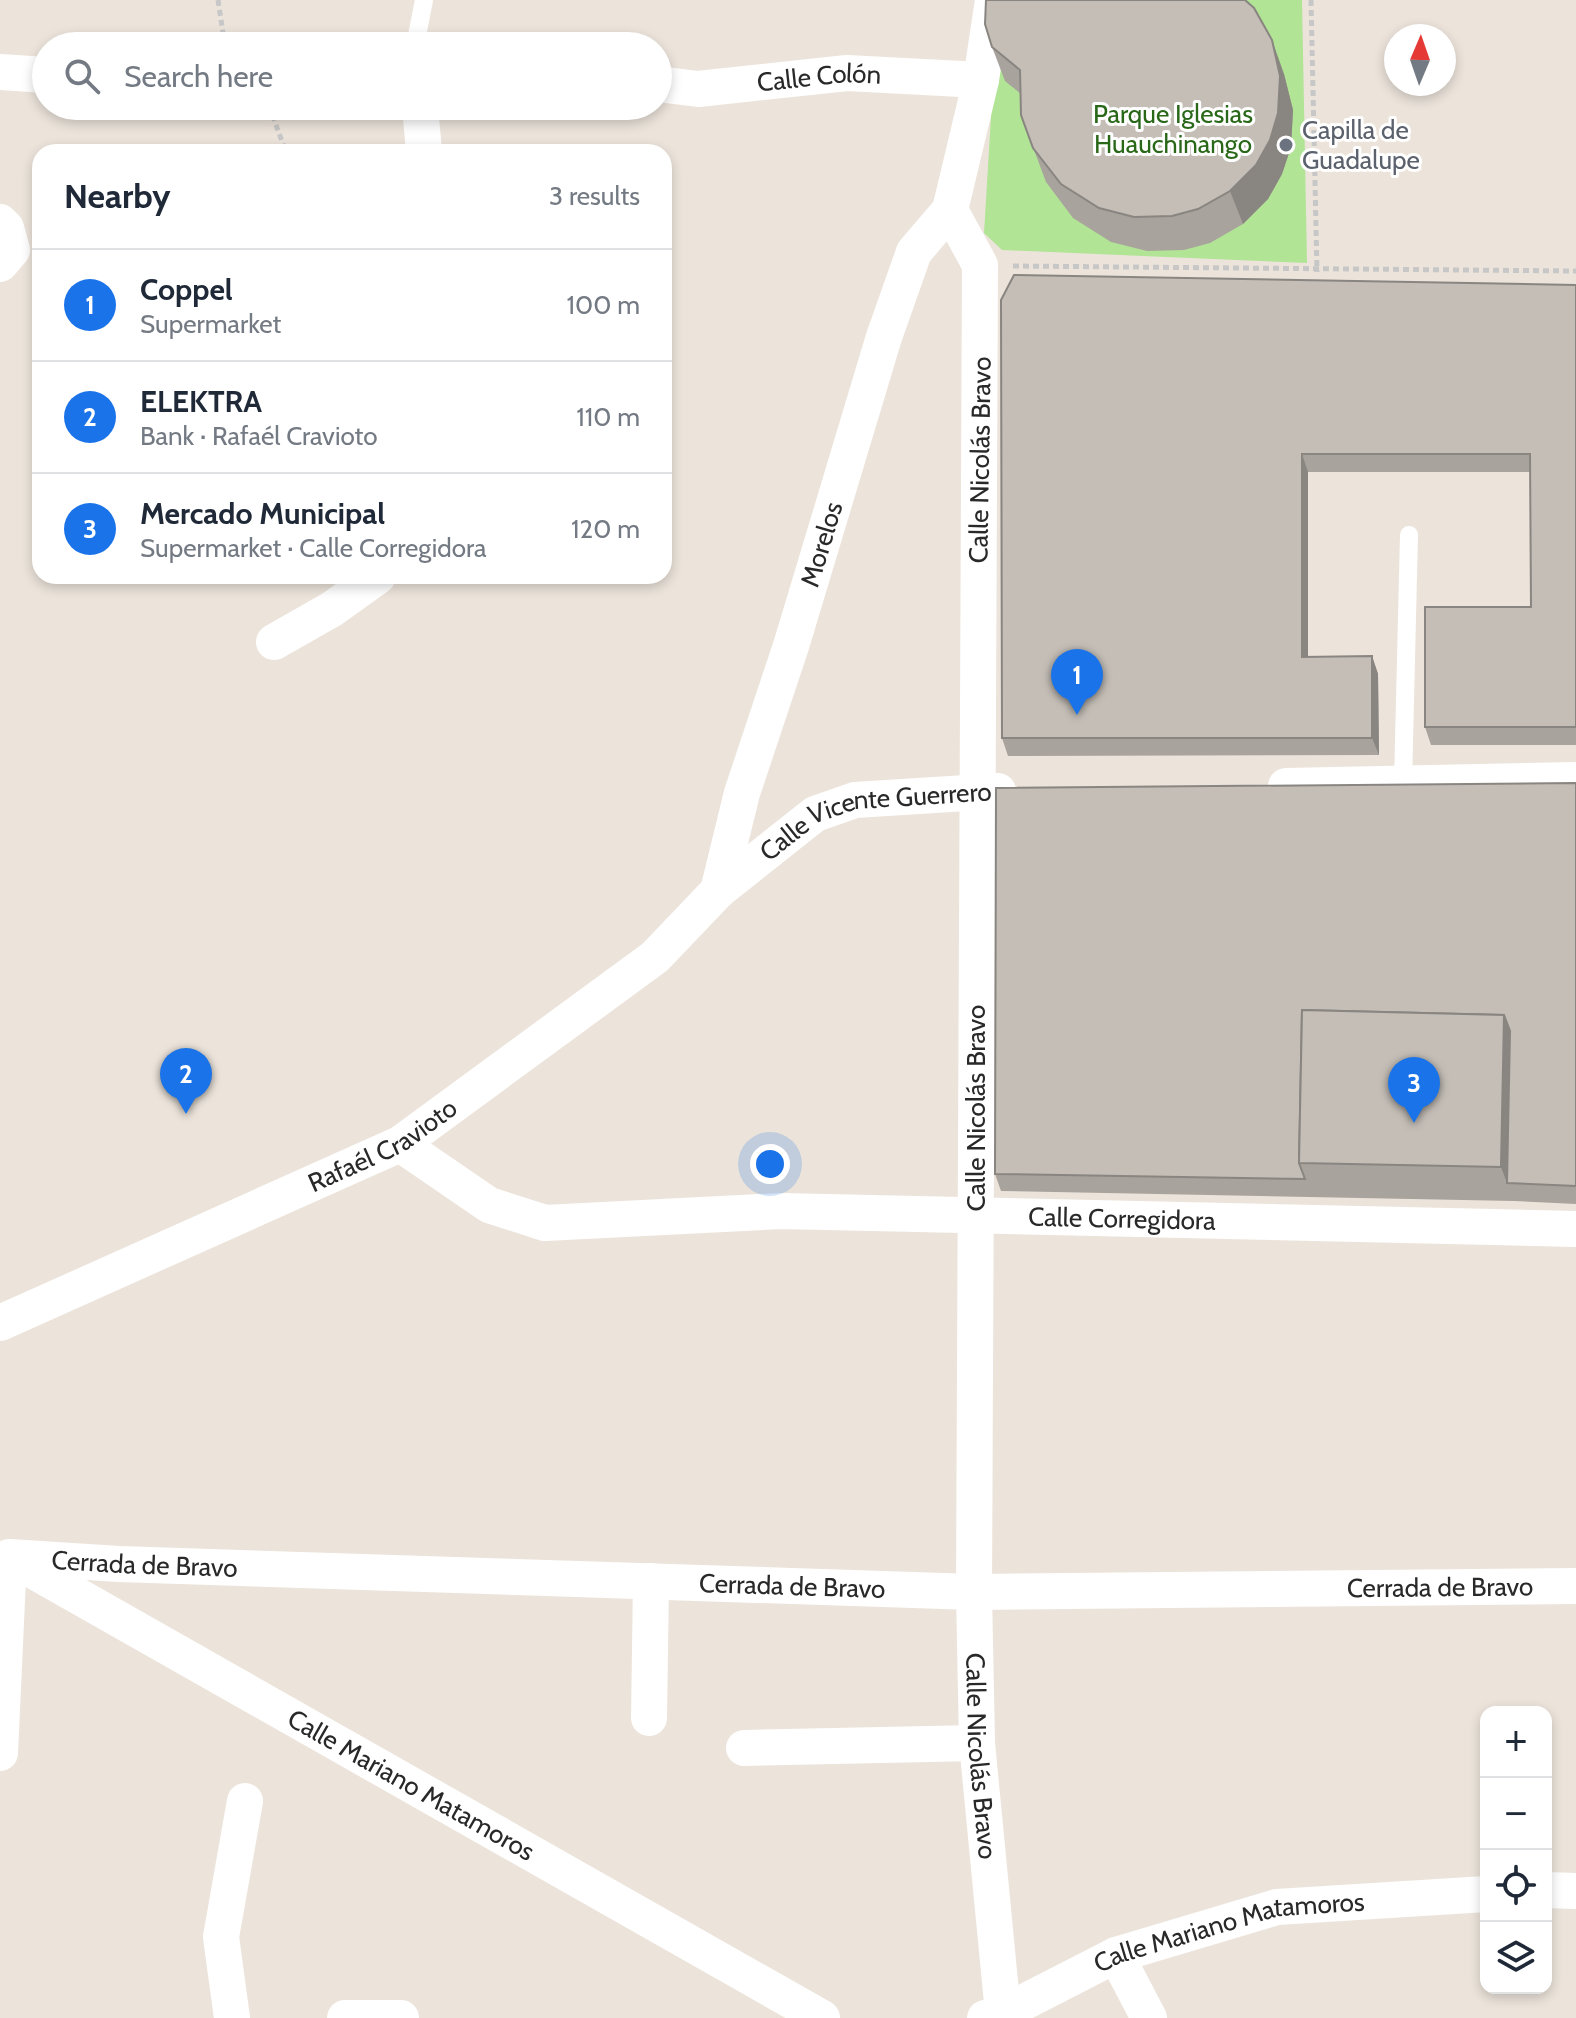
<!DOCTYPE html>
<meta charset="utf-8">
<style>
:root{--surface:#fff;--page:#f6f6f7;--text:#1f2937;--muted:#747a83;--line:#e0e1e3;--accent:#1a73e8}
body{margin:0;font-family:Cabin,sans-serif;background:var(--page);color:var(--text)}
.controls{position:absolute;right:24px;bottom:24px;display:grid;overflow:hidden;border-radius:16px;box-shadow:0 4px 12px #0003}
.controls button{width:72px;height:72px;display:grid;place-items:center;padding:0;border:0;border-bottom:2px solid var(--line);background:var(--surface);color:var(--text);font:40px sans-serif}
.compass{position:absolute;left:1384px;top:24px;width:72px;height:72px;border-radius:50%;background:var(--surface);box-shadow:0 4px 12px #0003;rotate:2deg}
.you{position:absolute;left:770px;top:1164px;width:28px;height:28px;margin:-20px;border:6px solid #fff;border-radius:50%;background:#1a73e8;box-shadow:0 0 0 12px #1a73e833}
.badge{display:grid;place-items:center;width:52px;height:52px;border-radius:50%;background:var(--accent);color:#fff;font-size:26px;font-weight:700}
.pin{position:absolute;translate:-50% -66px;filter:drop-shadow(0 2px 4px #0008)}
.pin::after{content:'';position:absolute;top:42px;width:28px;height:24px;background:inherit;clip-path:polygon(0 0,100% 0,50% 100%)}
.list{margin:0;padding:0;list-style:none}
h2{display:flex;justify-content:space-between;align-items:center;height:104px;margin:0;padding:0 32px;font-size:34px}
h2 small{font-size:26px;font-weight:400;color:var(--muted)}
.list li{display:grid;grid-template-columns:52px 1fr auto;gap:24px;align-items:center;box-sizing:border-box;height:112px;padding:0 32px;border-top:2px solid var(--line)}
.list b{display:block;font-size:30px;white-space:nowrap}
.list p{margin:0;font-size:26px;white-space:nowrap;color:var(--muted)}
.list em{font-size:26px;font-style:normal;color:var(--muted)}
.icon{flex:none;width:44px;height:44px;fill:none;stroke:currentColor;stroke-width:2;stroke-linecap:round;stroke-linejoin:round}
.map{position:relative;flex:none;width:1576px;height:2018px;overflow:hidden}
.search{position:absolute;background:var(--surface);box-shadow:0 4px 12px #0003;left:32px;top:32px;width:640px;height:88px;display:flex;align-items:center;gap:20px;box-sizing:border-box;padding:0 28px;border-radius:44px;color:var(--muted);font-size:30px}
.panel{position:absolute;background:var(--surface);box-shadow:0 4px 12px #0003;left:32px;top:144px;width:640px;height:440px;border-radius:24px}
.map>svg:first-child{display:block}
.green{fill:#b1e495}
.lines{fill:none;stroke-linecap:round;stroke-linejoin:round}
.path{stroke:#c7c7c7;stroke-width:5;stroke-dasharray:6 4;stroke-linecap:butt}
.lane{stroke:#fff;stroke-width:18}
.street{stroke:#fff;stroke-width:36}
.wall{fill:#a9a39d}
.shaded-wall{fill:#898580}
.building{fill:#c4beb7;stroke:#898580;stroke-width:2}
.worship-dot{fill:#6b7280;stroke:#fff;stroke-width:3}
.labels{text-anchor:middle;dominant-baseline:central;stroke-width:6;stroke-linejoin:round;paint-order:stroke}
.street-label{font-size:26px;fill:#292929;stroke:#fff}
.park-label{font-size:26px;fill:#296818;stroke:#fff}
.worship-label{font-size:26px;fill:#5b616d;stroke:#fff;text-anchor:start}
</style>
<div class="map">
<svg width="1576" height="2018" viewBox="0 0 1576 2018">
<rect width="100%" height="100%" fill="#ece4db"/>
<!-- green -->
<polygon class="green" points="998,0 1302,0 1307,263 1002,250 984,233"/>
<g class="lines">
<!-- path -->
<g class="path">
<polyline points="218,0 225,46"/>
<polyline points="1311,0 1317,272"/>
<polyline points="269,106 286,152"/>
<polyline points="1013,266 1576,271"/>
</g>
<!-- lane -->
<g class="lane">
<polyline points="415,46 424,0"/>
<polyline points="1403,783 1409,535"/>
</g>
<!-- street -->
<g class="street">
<polyline points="0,72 46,75"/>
<path id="s1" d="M 658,84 L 698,89 L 847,73 L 981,80"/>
<polyline points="420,106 424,152"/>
<path id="s2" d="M 950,210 L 980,265 L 974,1592 L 977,1743 L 1003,2013"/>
<polyline points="0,222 6,228 12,250 0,264"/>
<polyline points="274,642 332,609 378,576"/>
<polyline points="1286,786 1576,780"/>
<path id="s3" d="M 718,891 L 742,793 L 791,646 L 884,337 L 914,252 L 950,210 L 981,80 L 993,0"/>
<path id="s4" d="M 400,1144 L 489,1205 L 545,1223 L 781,1211 L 1576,1229"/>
<path id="s5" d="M 0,1323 L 400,1144 L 655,957 L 718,891 L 815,814 L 855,800 L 998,791"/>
<path id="s6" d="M 18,1562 L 822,2018"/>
<polyline points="649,1718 651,1581"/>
<polyline points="744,1748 977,1743"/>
<path id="s7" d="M 0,1753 L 9,1557 L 119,1564 L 974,1592 L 1576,1586"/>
<polyline points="1546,1890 1576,1891"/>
<polyline points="1116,1955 1149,2018"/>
<polyline points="232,2018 221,1937 245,1801"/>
<polyline points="345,2018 401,2018"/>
<path id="s8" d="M 985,2018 L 1003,2013 L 1116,1955 L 1277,1907 L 1486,1894"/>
</g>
</g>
<!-- wall -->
<g class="wall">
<polygon points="992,47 1284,74 1293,110 1291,147 1282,174 1268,199 1243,224 1210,243 1184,250 1147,251 1111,242 1073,218 1046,182 1021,115 1021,94 1005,81"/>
<polygon points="1576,285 1576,745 1431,745 1425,727 1531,607 1530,472 1308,472 1308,656 1372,656 1378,674 1379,755 1008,756 1002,738 1001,300"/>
<polygon points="1576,783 1576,1204 1514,1201 1001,1191 995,1174"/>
</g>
<!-- shaded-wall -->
<g class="shaded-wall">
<polygon points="1272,40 1284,74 1293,110 1291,147 1282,174 1268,199 1243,224 1230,191"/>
<polygon points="1302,454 1308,472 1308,674 1302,657"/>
<polygon points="1372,656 1378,674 1379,755 1372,738"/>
<polygon points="1504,1015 1516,1048 1507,1183 1501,1167"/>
</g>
<!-- building -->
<g class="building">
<polygon points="986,0 1245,0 1254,8 1272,40 1280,76 1278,113 1270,140 1256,165 1230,191 1198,209 1172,216 1134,217 1099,208 1061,184 1033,148 1021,115 1020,70 992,47 985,24"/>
<polygon points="1014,275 1576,285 1576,727 1425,727 1425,607 1531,607 1530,454 1302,454 1302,657 1372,656 1372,738 1002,738 1001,300"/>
<polygon points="1576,783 1576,1186 1507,1183 1510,1031 1504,1015 1302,1010 1299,1163 1305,1179 995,1174 996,788"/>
<polygon points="1302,1010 1504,1015 1501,1167 1299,1163"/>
</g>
<!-- markers -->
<circle class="worship-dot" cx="1286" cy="145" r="8"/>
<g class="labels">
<!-- street labels -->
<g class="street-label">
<text stroke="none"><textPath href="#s1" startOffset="162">Calle Colón</textPath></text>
<text transform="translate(980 460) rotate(-89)">Calle Nicolás Bravo</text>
<text stroke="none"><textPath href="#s3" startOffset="362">Morelos</textPath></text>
<text stroke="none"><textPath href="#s5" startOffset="1026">Calle Vicente Guerrero</textPath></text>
<text transform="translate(976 1108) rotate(-90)">Calle Nicolás Bravo</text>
<text stroke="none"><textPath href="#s5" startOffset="422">Rafaél Cravioto</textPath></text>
<text stroke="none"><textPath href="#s4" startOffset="744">Calle Corregidora</textPath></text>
<text stroke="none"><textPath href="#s7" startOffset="332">Cerrada de Bravo</textPath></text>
<text stroke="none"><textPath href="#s7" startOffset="980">Cerrada de Bravo</textPath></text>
<text stroke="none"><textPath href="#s7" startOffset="1628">Cerrada de Bravo</textPath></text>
<text stroke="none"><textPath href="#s2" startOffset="1554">Calle Nicolás Bravo</textPath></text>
<text stroke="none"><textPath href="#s6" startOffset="452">Calle Mariano Matamoros</textPath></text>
<text stroke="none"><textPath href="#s8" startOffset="262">Calle Mariano Matamoros</textPath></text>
</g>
<!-- park labels -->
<g class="park-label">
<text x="1173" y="114">Parque Iglesias<tspan x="1173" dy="30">Huauchinango</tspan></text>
</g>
<!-- worship labels -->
<g class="worship-label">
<text x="1302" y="130">Capilla de<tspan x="1302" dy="30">Guadalupe</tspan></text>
</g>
</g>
</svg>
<div class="controls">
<button>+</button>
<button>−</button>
<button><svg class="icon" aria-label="locate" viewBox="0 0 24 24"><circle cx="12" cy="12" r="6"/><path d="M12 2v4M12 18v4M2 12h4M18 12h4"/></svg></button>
<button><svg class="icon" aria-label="layers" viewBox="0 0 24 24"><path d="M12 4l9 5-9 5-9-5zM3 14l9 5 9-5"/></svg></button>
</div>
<svg class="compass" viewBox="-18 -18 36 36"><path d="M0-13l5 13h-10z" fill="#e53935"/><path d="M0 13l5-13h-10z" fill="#747a83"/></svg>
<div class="you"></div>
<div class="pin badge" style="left:1077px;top:715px">1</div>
<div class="pin badge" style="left:186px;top:1114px">2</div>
<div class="pin badge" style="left:1414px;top:1123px">3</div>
<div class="search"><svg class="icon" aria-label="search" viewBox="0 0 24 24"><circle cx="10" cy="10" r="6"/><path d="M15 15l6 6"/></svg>Search here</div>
<section class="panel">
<h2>Nearby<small>3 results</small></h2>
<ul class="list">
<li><span class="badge">1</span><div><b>Coppel</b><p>Supermarket</p></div><em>100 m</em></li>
<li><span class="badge">2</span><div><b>ELEKTRA</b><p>Bank · Rafaél Cravioto</p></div><em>110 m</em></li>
<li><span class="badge">3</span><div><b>Mercado Municipal</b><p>Supermarket · Calle Corregidora</p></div><em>120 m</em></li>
</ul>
</section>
</div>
